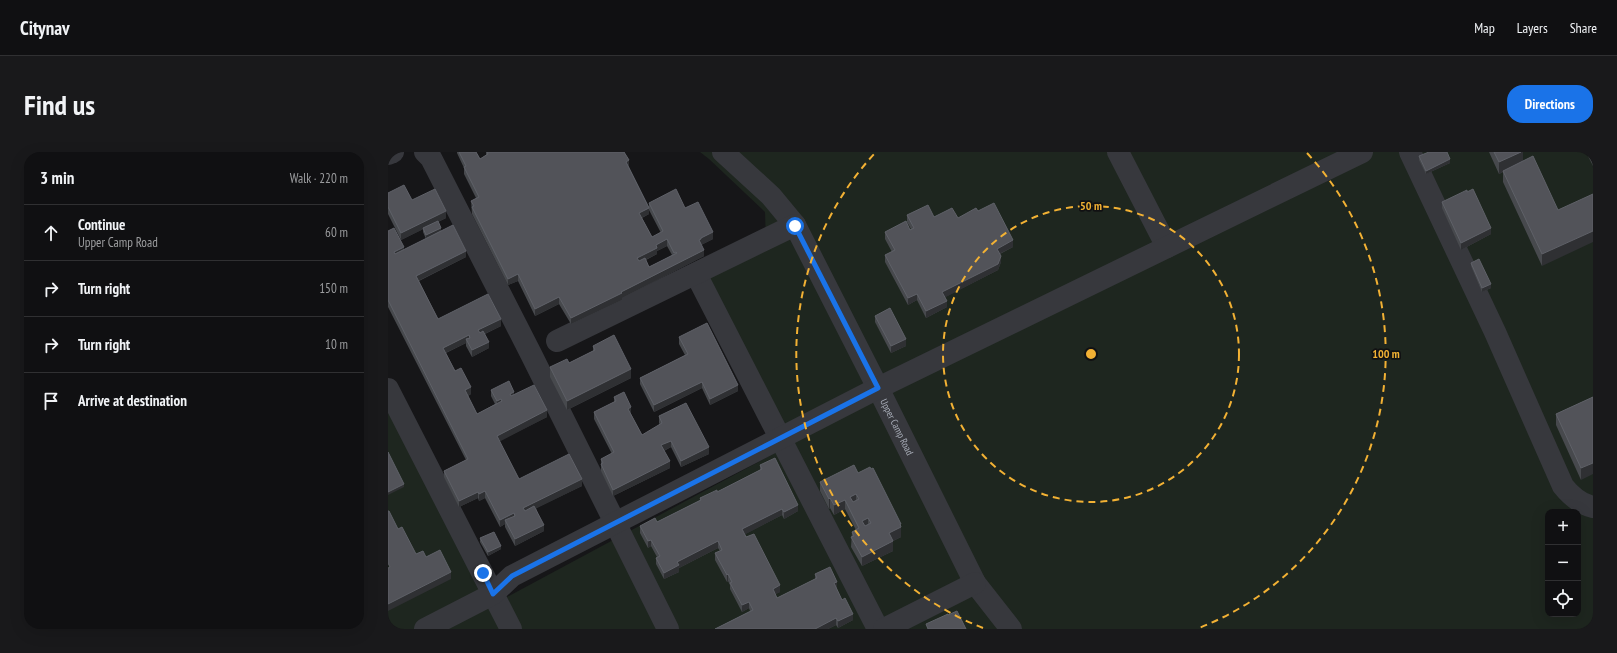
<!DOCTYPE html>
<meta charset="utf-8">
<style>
:root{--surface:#101012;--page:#19191b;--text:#f1f3f6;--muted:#9c9d9f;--line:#303032;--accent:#1a73e8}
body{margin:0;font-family:"PT Sans Narrow",sans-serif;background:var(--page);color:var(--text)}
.controls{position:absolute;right:12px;bottom:12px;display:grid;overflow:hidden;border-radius:8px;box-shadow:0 4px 16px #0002}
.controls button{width:36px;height:36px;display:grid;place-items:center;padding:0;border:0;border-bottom:1px solid var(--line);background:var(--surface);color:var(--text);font:20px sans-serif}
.stop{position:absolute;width:12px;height:12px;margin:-9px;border:3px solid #1a73e8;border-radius:50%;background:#fff}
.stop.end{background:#1a73e8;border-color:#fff;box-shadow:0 1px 4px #0008}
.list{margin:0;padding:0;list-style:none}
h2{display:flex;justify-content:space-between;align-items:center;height:52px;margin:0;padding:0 16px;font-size:17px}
h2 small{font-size:13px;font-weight:400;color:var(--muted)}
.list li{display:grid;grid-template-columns:26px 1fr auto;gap:12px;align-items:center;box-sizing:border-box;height:56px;padding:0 16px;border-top:1px solid var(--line)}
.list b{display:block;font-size:15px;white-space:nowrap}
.list p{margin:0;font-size:13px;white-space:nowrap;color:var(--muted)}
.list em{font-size:13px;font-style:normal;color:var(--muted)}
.icon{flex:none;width:22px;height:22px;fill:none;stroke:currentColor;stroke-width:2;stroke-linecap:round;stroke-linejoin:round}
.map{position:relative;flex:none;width:1205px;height:477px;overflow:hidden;border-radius:16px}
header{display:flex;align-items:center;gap:24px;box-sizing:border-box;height:56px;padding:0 20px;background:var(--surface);border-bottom:1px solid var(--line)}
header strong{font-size:19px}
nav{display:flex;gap:22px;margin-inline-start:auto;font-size:14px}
.intro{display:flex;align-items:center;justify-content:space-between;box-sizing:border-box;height:96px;padding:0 24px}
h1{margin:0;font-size:28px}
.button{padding:10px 18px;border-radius:16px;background:var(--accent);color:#fff;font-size:14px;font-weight:700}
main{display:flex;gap:24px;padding:0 24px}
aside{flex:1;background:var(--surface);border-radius:16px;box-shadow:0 4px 16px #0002}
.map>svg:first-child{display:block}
.green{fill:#1e261f;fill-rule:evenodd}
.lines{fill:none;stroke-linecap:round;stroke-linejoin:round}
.minor{stroke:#37383d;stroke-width:22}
.wall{fill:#47494d;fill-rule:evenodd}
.shaded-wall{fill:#2f3033}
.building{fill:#525359;stroke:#5f6168;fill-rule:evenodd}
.route{stroke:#1a73e8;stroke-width:5}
.ring{fill:none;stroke:#f2b134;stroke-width:2;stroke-dasharray:7 5}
.labels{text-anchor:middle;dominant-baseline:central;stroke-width:3.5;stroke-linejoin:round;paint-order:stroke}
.street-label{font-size:10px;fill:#a8adb8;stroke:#111113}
.centre{fill:#f2b134;stroke:#111113;stroke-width:2}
.ring-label{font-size:12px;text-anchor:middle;font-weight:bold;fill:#f2b134;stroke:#111113;stroke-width:3.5;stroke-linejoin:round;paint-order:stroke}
</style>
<header>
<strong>Citynav</strong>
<nav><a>Map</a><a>Layers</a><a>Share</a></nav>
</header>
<div class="intro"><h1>Find us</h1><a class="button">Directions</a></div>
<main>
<aside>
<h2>3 min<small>Walk · 220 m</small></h2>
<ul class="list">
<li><svg class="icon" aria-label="ahead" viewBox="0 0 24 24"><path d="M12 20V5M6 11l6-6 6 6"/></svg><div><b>Continue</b><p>Upper Camp Road</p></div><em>60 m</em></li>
<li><svg class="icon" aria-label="right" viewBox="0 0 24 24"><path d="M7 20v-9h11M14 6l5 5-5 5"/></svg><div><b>Turn right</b></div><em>150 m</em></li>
<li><svg class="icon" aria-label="right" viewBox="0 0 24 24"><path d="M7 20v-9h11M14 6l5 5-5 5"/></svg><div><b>Turn right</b></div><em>10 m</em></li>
<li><svg class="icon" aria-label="arrive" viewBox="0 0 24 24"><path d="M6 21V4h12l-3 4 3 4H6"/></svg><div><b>Arrive at destination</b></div></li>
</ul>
</aside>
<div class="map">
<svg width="1205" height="477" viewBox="0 0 1205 477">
<rect width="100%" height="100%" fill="#161618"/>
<!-- green -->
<path class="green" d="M 312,0 L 1205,0 L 1205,477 L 0,477 L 0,247 L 104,453 L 402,293 L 317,124 L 378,94 L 377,60 L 321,7 ZM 1160,360 L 1190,360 L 1190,462 L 1160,462 Z"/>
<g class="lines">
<!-- minor -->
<g class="minor">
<polyline points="37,0 43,6 143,202 280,477"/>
<path id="s1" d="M 335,0 L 383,44 L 407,73 L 490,236 L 587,431 L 623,477"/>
<polyline points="730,0 779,95"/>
<path d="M 1022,0 L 1107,180 L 1175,334 C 1183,344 1192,352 1205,355"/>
<polyline points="0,2 5,0"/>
<polyline points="308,122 490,477"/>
<polyline points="169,189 407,73"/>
<polyline points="0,237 123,477"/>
<polyline points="37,477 105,442 124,424 490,236 974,0"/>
<polyline points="496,477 587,431"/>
</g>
</g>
<!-- wall -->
<g class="wall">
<path d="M 69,0 L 88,0 L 92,7 L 98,3 L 98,0 L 236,0 L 241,15 L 261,55 L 261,51 L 297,56 L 325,87 L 313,93 L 316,104 L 234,146 L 234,148 L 183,172 L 171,152 L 147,164 L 130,129 L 120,133 L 84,62 L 83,49 L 88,46 L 76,22 L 76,16 L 69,1 ZM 261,58 L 273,81 L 264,85 L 254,66 L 261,62 ZM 279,94 L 284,103 L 261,115 L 258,108 L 269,102 L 269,99 Z"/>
<polygon points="1101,0 1135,0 1135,9 1170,58 1154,114 1115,30 1115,20 1111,22"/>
<polygon points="1198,0 1205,0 1205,14"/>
<polygon points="1031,4 1062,11 1038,22 1031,8"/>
<polygon points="0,41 24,48 58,66 50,70 53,79 78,105 31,129 50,167 113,174 97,182 101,196 84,205 78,194 78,191 58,201 67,219 83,242 80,244 89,262 107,252 103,244 103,238 126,243 159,265 111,289 131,327 194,334 148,356 156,379 127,394 117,375 117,372 112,375 97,346 91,349 90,346 71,355 56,325 56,319 78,308 0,155 0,79 16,98 38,87 35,80 35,77 13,88 0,62"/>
<polygon points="1054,50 1103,82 1073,98 1054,56"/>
<polygon points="590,59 625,95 612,102 613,110 610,118 557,145 559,155 538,166 529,148 520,153 497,110 497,103 504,100 497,87 497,80 523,77 519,70 519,63 570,66"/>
<polygon points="1083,111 1103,136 1094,140 1083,114"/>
<polygon points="487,164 518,194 503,201 487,170"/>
<polygon points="291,185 350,239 322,253 314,236 266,260 252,232 252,226 297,203 291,192"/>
<polygon points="205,194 243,226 179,258 162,225 162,215 181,211 205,199"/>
<polygon points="226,245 243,262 254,283 272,273 271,271 271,264 321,302 293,315 283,295 276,299 282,316 225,344 213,319 213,307 224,302 206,267 206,260 226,250"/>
<polygon points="1205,245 1193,328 1168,273 1168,262"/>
<polygon points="372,313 410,359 396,367 394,363 357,382 392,440 387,442 389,446 427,427 427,422 449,436 448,437 454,448 465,468 450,476 448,473 440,477 327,477 362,459 361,456 354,460 342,437 342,433 340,429 339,430 327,408 327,401 332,399 330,396 291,416 291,420 276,427 268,412 268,406 269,405 263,394 260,396 252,381 252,374 269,370 312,348 312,346 329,340 372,318"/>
<polygon points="470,321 513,385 505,389 505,399 474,414 463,395 464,380 468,378 457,357 446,363 442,356 441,357 432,339 432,330"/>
<polygon points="92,386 113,397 100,404 92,390"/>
</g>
<!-- shaded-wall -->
<g class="shaded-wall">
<polygon points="1133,0 1135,0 1135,11 1115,19 1115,20 1111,22 1111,10"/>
<polygon points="1062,7 1062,11 1038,22 1038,19"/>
<polygon points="241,8 241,15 238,10"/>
<polygon points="261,56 261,62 251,67 251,61"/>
<polygon points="58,59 58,66 13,88 13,81"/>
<polygon points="53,76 53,79 38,87 38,83"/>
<polygon points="1103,76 1103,82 1073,98 1073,91"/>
<polygon points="1205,79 1205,90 1154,114 1154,102"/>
<polygon points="325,80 325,87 313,93 311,88 313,86"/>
<polygon points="279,87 279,94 269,99 269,102 249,112 249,106 268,93"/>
<polygon points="625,88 625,95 609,103 609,97"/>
<polygon points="16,95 16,102 6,107 6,100"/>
<polygon points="316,98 316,104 234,146 234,148 183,172 183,166"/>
<polygon points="78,99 78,105 28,130 28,124"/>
<polygon points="613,104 613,110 610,118 554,147 554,140"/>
<polygon points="130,122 130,129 120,133 120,127"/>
<polygon points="1103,132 1103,136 1094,140 1094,136"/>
<polygon points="529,142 529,148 520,153 520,146"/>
<polygon points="171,145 171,152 147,164 147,157"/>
<polygon points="559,149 559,155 538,166 538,159"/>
<polygon points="113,167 113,174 90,185 90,178"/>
<polygon points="81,183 81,190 78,187 78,191 55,202 55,196"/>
<polygon points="518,187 518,194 503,201 503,194"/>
<polygon points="101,190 101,196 84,205 84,198"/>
<polygon points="243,217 243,226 179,258 179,249"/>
<polygon points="314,230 314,236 266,260 266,253"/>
<polygon points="350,233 350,239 322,253 322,247"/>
<polygon points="83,235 83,242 77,245 77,238"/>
<polygon points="126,240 126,247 122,249 122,242"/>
<polygon points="113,247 113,253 109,256 109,249"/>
<polygon points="243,255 243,262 240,263 240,257"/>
<polygon points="159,258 159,265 109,291 109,284"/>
<polygon points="283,289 283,295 273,300 273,293"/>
<polygon points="321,295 321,302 293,315 293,309"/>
<polygon points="282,309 282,316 225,344 225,338"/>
<polygon points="1205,311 1205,322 1193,328 1193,316"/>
<polygon points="194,327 194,334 135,363 135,356"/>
<polygon points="16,332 16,335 0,343 0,340"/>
<polygon points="97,339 97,346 91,349 91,342"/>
<polygon points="90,340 90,346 71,355 71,349"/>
<polygon points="468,342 468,351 462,354 462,345"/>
<polygon points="442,346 442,356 441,357 441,347"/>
<polygon points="457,348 457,357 446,363 446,353"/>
<polygon points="410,353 410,359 396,367 396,360"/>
<polygon points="394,357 394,363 354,384 354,377"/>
<polygon points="126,361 126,368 117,368 117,372 112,375 112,368"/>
<polygon points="480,366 480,375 474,378 474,369"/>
<polygon points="512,372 513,372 513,385 501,391 501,381"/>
<polygon points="156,373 156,379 127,394 127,387"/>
<polygon points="263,388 263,394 260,396 260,389"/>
<polygon points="330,389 330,396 291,416 291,420 276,427 276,421 289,410"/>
<polygon points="505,389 505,399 474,414 474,405"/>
<polygon points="113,394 113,397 100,404 100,400"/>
<polygon points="63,420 63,427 0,459 0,452"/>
<polygon points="340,422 340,429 339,430 339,423"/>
<polygon points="449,430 449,436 446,438 446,431"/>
<polygon points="392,433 392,440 385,444 385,437"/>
<polygon points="361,450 361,456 354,460 354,453"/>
<polygon points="465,462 465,468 450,476 450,469"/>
<polygon points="448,466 448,473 440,477 427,477"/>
</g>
<!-- building -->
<g class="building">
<path d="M 71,0 L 88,0 L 92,7 L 100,2 L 99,0 L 236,0 L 241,8 L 238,10 L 261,56 L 251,61 L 264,85 L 275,79 L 261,51 L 288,37 L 297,56 L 310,50 L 325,80 L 313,86 L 313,87 L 311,88 L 316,98 L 233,140 L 234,141 L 183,166 L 171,145 L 147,157 L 130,122 L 120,127 L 84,55 L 86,54 L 83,49 L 91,45 L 76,15 L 78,14 ZM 279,87 L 286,101 L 288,100 L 289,101 L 261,115 L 257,106 L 251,109 L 249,106 L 269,96 L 268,93 Z"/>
<polygon points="1041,0 1059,0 1062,7 1038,19 1031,4"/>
<polygon points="1106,0 1133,0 1111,10"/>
<polygon points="1145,4 1170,58 1205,42 1205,79 1154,102 1115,19"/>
<polygon points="16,33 24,48 47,37 58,59 13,81 0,55 0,41"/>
<polygon points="1085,37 1103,76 1073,91 1054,50 1079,38 1079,40"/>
<polygon points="606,51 625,88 609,97 613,104 610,112 554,140 559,149 538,159 529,142 520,146 497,103 507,98 497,80 518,69 522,78 526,76 519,63 540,53 546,65 564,56 570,66 588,56 590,59"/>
<polygon points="50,69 53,76 38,83 35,76"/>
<polygon points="65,73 78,99 28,124 50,167 100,142 113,167 90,178 92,181 95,179 101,190 84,198 78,187 82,186 81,183 55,196 67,219 73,216 83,235 77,238 89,262 114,249 113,247 109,249 103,238 121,229 126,240 122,242 123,244 146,233 159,258 109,284 131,327 181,302 194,327 135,356 137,359 146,354 156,373 127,387 117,368 127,364 126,361 112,368 97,339 91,342 90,340 71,349 56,319 80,307 0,148 0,79 6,76 16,95 6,100 7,102"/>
<polygon points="1091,107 1103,132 1094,136 1083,111"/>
<polygon points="502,156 518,187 503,194 487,164"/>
<polygon points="319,171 350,233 322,247 314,230 266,253 252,226 300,202 291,185"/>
<polygon points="226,183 243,217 179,249 162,215 179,207 181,211 207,198 205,194"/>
<polygon points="236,240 243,255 240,257 254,283 274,271 271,264 298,251 321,295 293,309 283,289 273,293 282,309 225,338 213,312 215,311 213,307 226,300 206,260 228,249 226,245"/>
<polygon points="1205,245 1205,311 1193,316 1168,262"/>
<polygon points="0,300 16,332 0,340"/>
<polygon points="387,306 410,353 396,360 394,357 354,377 358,385 366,382 392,433 385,437 389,446 429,426 427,422 442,415 449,430 446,431 454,448 457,446 465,462 450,469 448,466 427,477 327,477 365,458 361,450 354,453 342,431 344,430 340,422 339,423 327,401 334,398 330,389 289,410 291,413 276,421 268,406 272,404 263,388 260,389 252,374 267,366 269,370 313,348 312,346 329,338 329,340 374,317 372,313"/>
<path d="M 466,313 L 470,321 L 482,315 L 483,317 L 485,316 L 513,372 L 512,372 L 513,375 L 501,381 L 505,389 L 474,405 L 463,385 L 466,384 L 464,380 L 471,376 L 457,348 L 446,353 L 442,346 L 441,347 L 432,330 ZM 468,342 L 471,347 L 465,350 L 462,345 ZM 480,366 L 483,371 L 477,374 L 474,369 Z"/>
<polygon points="0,359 1,359 10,377 14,375 28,402 35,399 38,405 52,398 63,420 0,452 0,416 2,415 0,411"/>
<polygon points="106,380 113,394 100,400 92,386"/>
<polygon points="569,459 578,477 540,477 538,472 560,462 560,463"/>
</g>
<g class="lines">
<!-- route -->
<polyline class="route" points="95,421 105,442 124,424 490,236 407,74"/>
</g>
<!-- distance rings -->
<g class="ring">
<circle cx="703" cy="202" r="148"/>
<path d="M595 476A295 295 0 0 1 487 1M919 1A295 295 0 0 1 811 476"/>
</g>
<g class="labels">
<!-- street labels -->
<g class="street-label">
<text stroke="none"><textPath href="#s1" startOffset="329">Upper Camp Road</textPath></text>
</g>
</g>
<circle cx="703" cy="202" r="6" class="centre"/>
<g class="ring-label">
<text x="703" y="58">50 m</text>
<text x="998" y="206">100 m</text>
</g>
</svg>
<div class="controls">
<button>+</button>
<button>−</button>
<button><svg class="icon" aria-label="locate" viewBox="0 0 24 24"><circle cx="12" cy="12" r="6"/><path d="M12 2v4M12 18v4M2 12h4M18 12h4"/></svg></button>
</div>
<div class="stop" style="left:407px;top:74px"></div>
<div class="stop end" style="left:95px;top:421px"></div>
</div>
</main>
